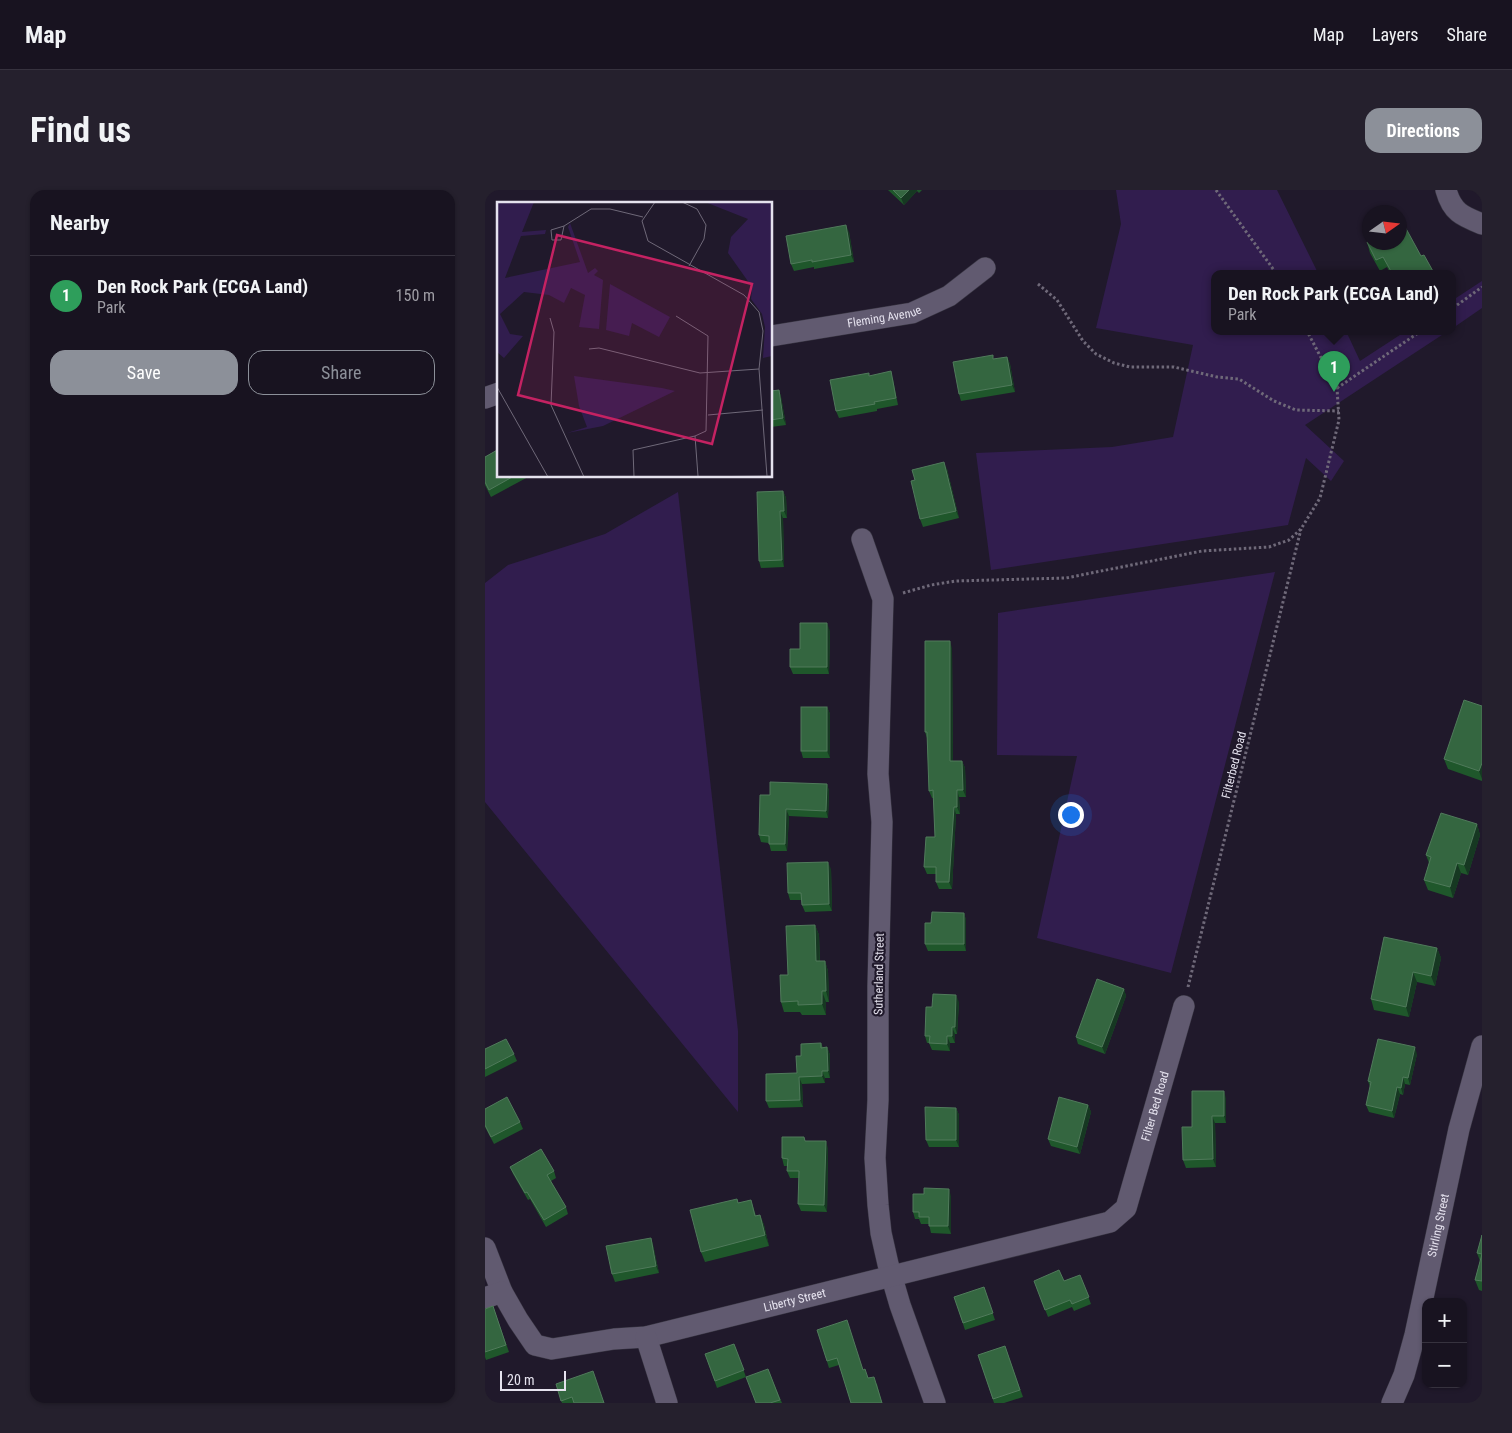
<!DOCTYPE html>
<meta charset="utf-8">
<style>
:root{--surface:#181320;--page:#25202d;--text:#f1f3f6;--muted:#9f9ea5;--line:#36323e;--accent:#8c9099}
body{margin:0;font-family:"Roboto Condensed",sans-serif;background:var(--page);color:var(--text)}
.controls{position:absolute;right:15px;bottom:15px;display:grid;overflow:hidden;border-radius:10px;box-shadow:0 1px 4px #0004}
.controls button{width:45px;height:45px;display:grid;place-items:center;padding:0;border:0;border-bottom:1px solid var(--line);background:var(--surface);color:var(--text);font:25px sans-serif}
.compass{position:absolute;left:877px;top:15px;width:45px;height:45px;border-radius:50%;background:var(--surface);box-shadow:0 1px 4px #0004;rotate:76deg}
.scale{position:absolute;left:15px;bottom:12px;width:66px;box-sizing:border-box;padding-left:5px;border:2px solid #e5e2ee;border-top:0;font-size:14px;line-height:18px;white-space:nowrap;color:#e5e2ee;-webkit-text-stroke:4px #20192b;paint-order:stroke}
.you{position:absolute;left:585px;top:624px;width:18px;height:18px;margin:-12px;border:4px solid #fff;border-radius:50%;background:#1a73e8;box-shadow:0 0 0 8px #1a73e833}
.badge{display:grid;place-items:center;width:32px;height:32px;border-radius:50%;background:var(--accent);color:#fff;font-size:16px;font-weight:700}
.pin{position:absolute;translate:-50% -41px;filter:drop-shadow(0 1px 2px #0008)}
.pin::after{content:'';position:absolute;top:26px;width:18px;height:15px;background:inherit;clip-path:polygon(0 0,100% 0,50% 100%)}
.popup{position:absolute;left:726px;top:80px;width:245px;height:65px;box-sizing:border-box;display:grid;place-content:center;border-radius:10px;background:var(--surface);filter:drop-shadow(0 1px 4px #0005);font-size:16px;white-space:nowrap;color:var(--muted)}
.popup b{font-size:19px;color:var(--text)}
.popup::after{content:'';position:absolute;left:50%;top:100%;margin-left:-10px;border:10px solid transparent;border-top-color:var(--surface)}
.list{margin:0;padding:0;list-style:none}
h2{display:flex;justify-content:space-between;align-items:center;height:65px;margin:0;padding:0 20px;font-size:21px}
h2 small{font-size:16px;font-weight:400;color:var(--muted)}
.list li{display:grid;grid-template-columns:32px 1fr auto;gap:15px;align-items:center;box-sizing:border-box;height:80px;padding:0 20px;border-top:1px solid var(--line)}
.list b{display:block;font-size:19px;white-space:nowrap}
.list p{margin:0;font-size:16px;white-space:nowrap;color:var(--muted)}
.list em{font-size:16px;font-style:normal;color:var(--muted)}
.actions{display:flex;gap:10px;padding:15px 20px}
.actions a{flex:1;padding:11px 0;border:1px solid var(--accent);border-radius:15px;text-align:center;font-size:18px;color:var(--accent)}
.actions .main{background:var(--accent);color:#fff}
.map{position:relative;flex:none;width:997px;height:1213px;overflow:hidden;border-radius:15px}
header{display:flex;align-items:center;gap:30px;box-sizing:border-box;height:70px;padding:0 25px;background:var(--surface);border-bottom:1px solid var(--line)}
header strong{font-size:24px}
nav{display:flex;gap:28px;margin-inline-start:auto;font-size:18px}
.intro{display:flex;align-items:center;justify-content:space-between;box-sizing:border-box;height:120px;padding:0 30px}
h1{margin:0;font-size:35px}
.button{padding:12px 22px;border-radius:15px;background:var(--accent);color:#fff;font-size:18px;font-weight:700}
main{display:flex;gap:30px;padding:0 30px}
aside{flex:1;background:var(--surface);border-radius:15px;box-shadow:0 1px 4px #0004}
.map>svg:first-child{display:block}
.green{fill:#311d4e}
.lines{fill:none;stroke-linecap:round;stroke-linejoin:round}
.minor-casing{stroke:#393643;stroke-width:22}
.path{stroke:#6f6979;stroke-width:3;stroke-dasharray:2.5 2.5;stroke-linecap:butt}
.minor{stroke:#615a70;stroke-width:21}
.wall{fill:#1f572b}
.shaded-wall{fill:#163822}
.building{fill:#346640;stroke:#507a5b}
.labels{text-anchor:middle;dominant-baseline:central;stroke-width:4.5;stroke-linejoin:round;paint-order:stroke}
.street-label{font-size:12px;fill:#e5e2ee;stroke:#20192b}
.inset-road{fill:none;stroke:#6f6979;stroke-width:1}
.view{fill:#c42262;fill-opacity:0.15;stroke:#c42262;stroke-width:2.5}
.inset-edge{fill:none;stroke:#e5e2ee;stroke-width:2.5}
</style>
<header>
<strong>Map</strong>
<nav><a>Map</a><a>Layers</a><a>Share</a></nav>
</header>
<div class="intro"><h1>Find us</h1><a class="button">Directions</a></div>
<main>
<aside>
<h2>Nearby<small></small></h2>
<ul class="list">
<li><span class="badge" style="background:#2e9e5b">1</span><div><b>Den Rock Park (ECGA Land)</b><p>Park</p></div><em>150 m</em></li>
</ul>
<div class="actions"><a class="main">Save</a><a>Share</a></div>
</aside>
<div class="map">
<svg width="997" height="1213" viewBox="0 0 997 1213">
<rect width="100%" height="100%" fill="#20192b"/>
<!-- green -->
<g class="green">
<polygon points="631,0 792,0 833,83 730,83 730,141 861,141 875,171 921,141 963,141 820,235 859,271 846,291 821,268 803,335 506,380 491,263 627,257 688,247 708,155 611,138 636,34"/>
<polygon points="997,91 997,118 968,138 968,110"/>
<polygon points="193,302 253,841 253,922 0,612 0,393 23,375 120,344"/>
<polygon points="790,382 686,783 552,748 592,566 512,565 513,423"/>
</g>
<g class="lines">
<defs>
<g id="minor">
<path d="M 961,0 C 967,22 977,26 997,34"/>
<path id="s1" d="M 286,146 L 427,123 L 464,106 L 500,78"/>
<polyline points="0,208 14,203"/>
<polyline points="377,349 398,409 393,584 397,632 393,796 393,910 390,968 393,1015 396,1043 403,1074 415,1115 450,1213"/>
<polyline points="0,1058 17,1102"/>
<path id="s2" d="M 0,1108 L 17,1102 L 33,1130 L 50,1155 L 67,1159 L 129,1149 L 161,1147 L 625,1032 L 641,1018 L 699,816"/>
<polyline points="161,1147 182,1213"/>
<path id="s3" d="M 907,1213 L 919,1185 L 930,1145 L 974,939 L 997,856"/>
</g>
</defs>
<!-- minor casing -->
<use href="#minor" class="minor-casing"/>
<!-- path -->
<g class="path">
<polyline points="731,0 791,83"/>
<polyline points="553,94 572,110 598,151 611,164 629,173 645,177 689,177 732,187 754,189 789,211 811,220 854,221"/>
<polyline points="968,118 997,97"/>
<polyline points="852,198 936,141"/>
<polyline points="418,403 446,395 471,391 581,388 717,361 784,357 804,350 816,339 835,308 854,230 852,198 822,141"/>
<polyline points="703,797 816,339"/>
</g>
<!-- minor -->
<use href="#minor" class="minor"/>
</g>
<!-- wall -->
<g class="wall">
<polygon points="403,0 437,0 434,3 432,1 419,15"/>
<polygon points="364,42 369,72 329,79 329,77 309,81 306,74"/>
<polygon points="882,52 936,66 949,83 905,83 902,77 895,81 885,63"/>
<polygon points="522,167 525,174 530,202 476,211 474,204 509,169"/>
<polygon points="385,186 408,189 413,215 392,219 392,221 354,228 351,221"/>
<polygon points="294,200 296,207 301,235 286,237 286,201"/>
<polygon points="0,267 14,286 45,286 6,307 0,295"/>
<polygon points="462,279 474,328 438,337 435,329"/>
<polygon points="298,301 301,308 302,328 298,328 299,377 276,378 274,371"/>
<polygon points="345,441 344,484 308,484 305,477 315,459"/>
<polygon points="467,458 468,571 477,571 480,578 481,607 474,607 475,624 471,624 467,699 454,699 451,692 451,684 442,684 439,677 450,647 449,608 447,608 444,601 442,548 440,542"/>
<polygon points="997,516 997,591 963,579 959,569"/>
<polygon points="342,517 345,524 345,568 318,568 316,561"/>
<polygon points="342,594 344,601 343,628 304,626 302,661 286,661 284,653 276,652 274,645 285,605"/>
<polygon points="992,634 995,645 983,685 976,683 968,708 943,700 939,690 944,673 941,665"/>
<polygon points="346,679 347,721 320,722 317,715 317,710 305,710 303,703"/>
<polygon points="479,723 481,730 481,761 443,761 440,754 446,733"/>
<polygon points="330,735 334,745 335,771 340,771 343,781 344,812 341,812 341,825 317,825 315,822 299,822 296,812 303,785"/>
<polygon points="952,758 956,768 950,796 932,792 924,827 889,820 886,809"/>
<polygon points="639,799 641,806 620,864 593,854 591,847"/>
<polygon points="474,812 472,844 470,844 470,853 465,853 465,861 447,860 444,853 442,853 440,846 447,817"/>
<polygon points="336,853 338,858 342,857 345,865 345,888 340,888 340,893 317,894 318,917 284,918 281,911 312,883 316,866"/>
<polygon points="0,859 29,864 32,871 0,887"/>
<polygon points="932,864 925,895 920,894 918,905 915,904 909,928 884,922 881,915 885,897 883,891"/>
<polygon points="741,908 741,933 730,933 731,977 701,978 698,970 707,937"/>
<polygon points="603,915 606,922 595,964 566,956 563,949"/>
<polygon points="471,918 474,925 474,957 444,957 441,950"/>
<polygon points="0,919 35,932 38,939 9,954 0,937"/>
<polygon points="321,951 343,958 342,1022 316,1021 313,1014 314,988 305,988 302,981 302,976 299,976 297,968"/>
<polygon points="25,977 69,981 71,988 66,991 81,1017 83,1024 61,1037 45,1009 43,1010 28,984"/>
<polygon points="466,1006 466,1044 446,1043 444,1034 436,1034 434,1029 430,1029 428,1022"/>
<polygon points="252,1009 253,1013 266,1010 271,1026 275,1025 279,1035 284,1056 220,1072 216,1062"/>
<polygon points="997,1045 997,1101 994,1100 990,1090 995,1071 992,1063"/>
<polygon points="166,1048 168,1055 174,1083 130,1092 127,1084"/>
<polygon points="595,1085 606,1114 589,1121 587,1117 563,1127 549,1091 579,1091"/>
<polygon points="499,1097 510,1130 480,1140 469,1107"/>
<polygon points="8,1116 24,1162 1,1170 0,1167 0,1119"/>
<polygon points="332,1140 378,1180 383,1188 392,1194 397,1213 366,1213 354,1175 344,1178"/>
<polygon points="249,1154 261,1187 232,1198 220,1164"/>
<polygon points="520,1156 538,1207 519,1213 509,1213 493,1165"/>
<polygon points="283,1179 297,1213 271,1213"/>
<polygon points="71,1194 119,1213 77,1213"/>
</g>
<!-- shaded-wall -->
<g class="shaded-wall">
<polygon points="424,0 432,0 432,1 419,15 416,8"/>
<polygon points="361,35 364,42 369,72 366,65"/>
<polygon points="522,167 525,174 530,202 527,195"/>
<polygon points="294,200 296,207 301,235 298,228"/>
<polygon points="459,272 462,279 474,328 471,321"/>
<polygon points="298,301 301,308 302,328 299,321"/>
<polygon points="295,321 298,328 299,377 297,370"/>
<polygon points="342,433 345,441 344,484 342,477"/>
<polygon points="465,451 467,458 468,578 465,571"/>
<polygon points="342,517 345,524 345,568 342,561"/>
<polygon points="477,571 480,578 481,607 478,600"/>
<polygon points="997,573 997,589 994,581"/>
<polygon points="342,594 344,601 343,628 341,621"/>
<polygon points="472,600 474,607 475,624 472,617"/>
<polygon points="469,617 471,624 467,699 464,692"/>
<polygon points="301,619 304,626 302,661 300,654"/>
<polygon points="992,634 995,645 983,685 979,675"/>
<polygon points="343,672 346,679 347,721 344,714"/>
<polygon points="972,673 976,683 968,708 965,697"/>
<polygon points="479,723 481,730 481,761 479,754"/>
<polygon points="330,735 334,745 335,782 331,771"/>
<polygon points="952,758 956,768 950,796 946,786"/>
<polygon points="340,771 343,781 344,812 341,801"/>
<polygon points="928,782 932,792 924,827 921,817"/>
<polygon points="639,799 641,806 620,864 617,857"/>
<polygon points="337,801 341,812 341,825 337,814"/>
<polygon points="471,805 474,812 472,844 470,837"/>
<polygon points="467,837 470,844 470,853 467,846"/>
<polygon points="462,846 465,853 465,861 462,854"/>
<polygon points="342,857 345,865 345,888 343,881"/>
<polygon points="930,857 932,864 925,895 923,888"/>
<polygon points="337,881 340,888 340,893 337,886"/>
<polygon points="314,887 317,894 318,917 315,910"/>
<polygon points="918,887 920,894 918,905 916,898"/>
<polygon points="912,897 915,904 909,928 907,921"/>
<polygon points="739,901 741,908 741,933 739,926"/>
<polygon points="603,915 606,922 595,964 592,957"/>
<polygon points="471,918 474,925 474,957 471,950"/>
<polygon points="727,926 730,933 731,977 728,969"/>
<polygon points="341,951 343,958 342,1022 339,1015"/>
<polygon points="464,999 466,1006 466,1044 463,1036"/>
<polygon points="275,1025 279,1035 284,1056 280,1045"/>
<polygon points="166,1048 168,1055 174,1083 171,1076"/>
</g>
<!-- building -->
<g class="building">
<polygon points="408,0 424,0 416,8"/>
<polygon points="918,33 936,66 939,65 949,83 907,83 898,67 891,70 882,52 884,51 884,52 914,52 914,35"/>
<polygon points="361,35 366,65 327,72 327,70 306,74 301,46"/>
<polygon points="508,165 508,169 522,167 527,195 474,204 468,172"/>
<polygon points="406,181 411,208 389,212 390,214 351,221 345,190 384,183 384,186"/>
<polygon points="294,200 298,228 286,230 286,201"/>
<polygon points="14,259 14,286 29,286 4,300 0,292 0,267"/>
<polygon points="459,272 471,321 435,329 426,291 430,290 427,280"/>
<polygon points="298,301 299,321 295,321 297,370 274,371 272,302"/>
<polygon points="315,433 342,433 342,477 305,477 305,459 315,459"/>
<polygon points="440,451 465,451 465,571 477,571 478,600 472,600 472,617 469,617 464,692 451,692 451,677 439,677 441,647 450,647 448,600 444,601 442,542 440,542"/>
<polygon points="979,510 997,516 997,573 994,581 959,569"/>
<rect x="316" y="517" width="26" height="44"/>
<polygon points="285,592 342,594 341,621 301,619 300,654 284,654 284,646 274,645 275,605 285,605"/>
<polygon points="956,623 992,634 979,675 972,673 965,697 939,690 946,667 941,665"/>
<polygon points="343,672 344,714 317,715 316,703 303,703 302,673"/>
<polygon points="447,722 479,723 479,754 440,754 440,733 446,733"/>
<polygon points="330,735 331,771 340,771 341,801 337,801 337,814 313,815 313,811 296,812 295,785 303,785 301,736"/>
<polygon points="899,747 952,758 946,786 928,782 921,817 886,809"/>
<polygon points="612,789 639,799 617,857 591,847"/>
<polygon points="448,804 471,805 470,837 467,837 467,846 462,846 462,854 444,853 445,846 440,846 441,817 447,817"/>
<polygon points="21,849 29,864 0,879 0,859"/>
<polygon points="893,849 930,857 923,888 918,887 916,898 912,897 907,921 881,915 886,892 883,891"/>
<polygon points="336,853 336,858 342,857 343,881 337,881 337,886 314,887 315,910 281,911 281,884 312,883 311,866 316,866 316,854"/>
<polygon points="707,901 739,901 739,926 727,926 728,969 698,970 697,937 707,937"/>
<polygon points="22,907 35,932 6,947 0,935 0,919"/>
<polygon points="574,907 603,915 592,957 563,949"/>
<polygon points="440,917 471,918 471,950 441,950"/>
<polygon points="297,947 319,947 320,951 341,951 339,1015 313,1014 314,981 302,981 303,969 297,968"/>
<polygon points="56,959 69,981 62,985 81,1017 59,1030 42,1002 40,1003 25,977"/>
<polygon points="439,998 464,999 463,1036 444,1036 444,1027 434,1027 434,1022 428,1022 428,1004 439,1004"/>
<polygon points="252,1009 253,1013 266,1010 270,1026 275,1025 280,1045 216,1062 205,1020"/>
<polygon points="997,1045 997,1091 990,1090 997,1064 992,1063"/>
<polygon points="166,1048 171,1076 127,1084 121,1056"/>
<polygon points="574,1080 579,1091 595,1085 604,1107 587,1114 585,1110 560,1120 549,1091"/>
<polygon points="499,1097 508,1123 478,1133 469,1107"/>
<polygon points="8,1116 21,1155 0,1162 0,1119"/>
<polygon points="362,1130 378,1180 380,1179 383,1188 389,1187 397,1213 366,1213 352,1168 342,1171 332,1140"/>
<polygon points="249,1154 259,1180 230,1191 220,1164"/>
<polygon points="520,1156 535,1200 508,1209 493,1165"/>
<polygon points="283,1179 295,1210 285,1213 271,1213 261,1187"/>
<polygon points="108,1181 119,1213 89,1213 87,1207 76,1211 71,1194"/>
</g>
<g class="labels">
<!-- street labels -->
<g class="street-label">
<text stroke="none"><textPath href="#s1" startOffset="115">Fleming Avenue</textPath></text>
<text transform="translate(749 575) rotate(-76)">Filterbed Road</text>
<text transform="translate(394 784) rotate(-89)">Sutherland Street</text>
<text stroke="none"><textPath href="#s2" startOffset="798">Filter Bed Road</textPath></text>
<text stroke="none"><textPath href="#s3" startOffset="184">Stirling Street</textPath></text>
<text stroke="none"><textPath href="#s2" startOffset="346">Liberty Street</textPath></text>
</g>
</g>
<!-- overview -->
<g transform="translate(12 12)">
<rect width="275" height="275" fill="#20192b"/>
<path d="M 0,0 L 37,0 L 25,30 L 49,28 L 48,32 L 24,34 L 8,76 L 83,60 L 71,25 L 73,21 L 91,71 L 98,66 L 101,69 L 97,73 L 106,78 L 102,127 L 82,125 L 88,93 L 74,86 L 67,101 L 52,93 L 27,90 L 3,112 L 13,132 L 26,134 L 7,156 L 0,150 ZM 208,0 L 275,0 L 275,154 L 266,156 L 268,125 L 265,112 L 254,97 L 255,85 L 231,51 L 234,35 L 251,17 ZM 113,82 L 173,115 L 162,135 L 135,121 L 132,134 L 109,128 ZM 77,174 L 165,186 L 178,189 L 106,224 L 70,231 L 90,225 L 82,204 Z" fill="#311d4e"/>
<path class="inset-road" d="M 158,0 L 145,19 L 151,39 L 247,93 L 262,110 L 266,129 L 262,167 L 270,274M 185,0 L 200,7 L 209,23 L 207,37 L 192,64M 67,24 L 64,38 L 55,38 L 54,28 L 67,24 L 94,7 L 113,7 L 146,15M 179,114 L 211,134 L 209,229 L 198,234 L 201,274M 53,116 L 57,130 L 54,203 L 87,275M 92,147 L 102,146 L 203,171 L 262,167M 0,185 L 51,275M 211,213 L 266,208M 137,275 L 136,248 L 198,234M 192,275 L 275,274"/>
<path class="view" d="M 60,33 L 255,82 L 215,242 L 21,193 Z"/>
<rect width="275" height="275" class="inset-edge"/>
</g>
</svg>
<div class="controls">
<button>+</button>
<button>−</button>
</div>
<svg class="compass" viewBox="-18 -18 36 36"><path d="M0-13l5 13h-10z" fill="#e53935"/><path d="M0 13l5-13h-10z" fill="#9f9ea5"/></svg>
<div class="scale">20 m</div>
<div class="you"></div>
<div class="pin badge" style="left:849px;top:202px;background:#2e9e5b">1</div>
<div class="popup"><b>Den Rock Park (ECGA Land)</b>Park</div>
</div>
</main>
